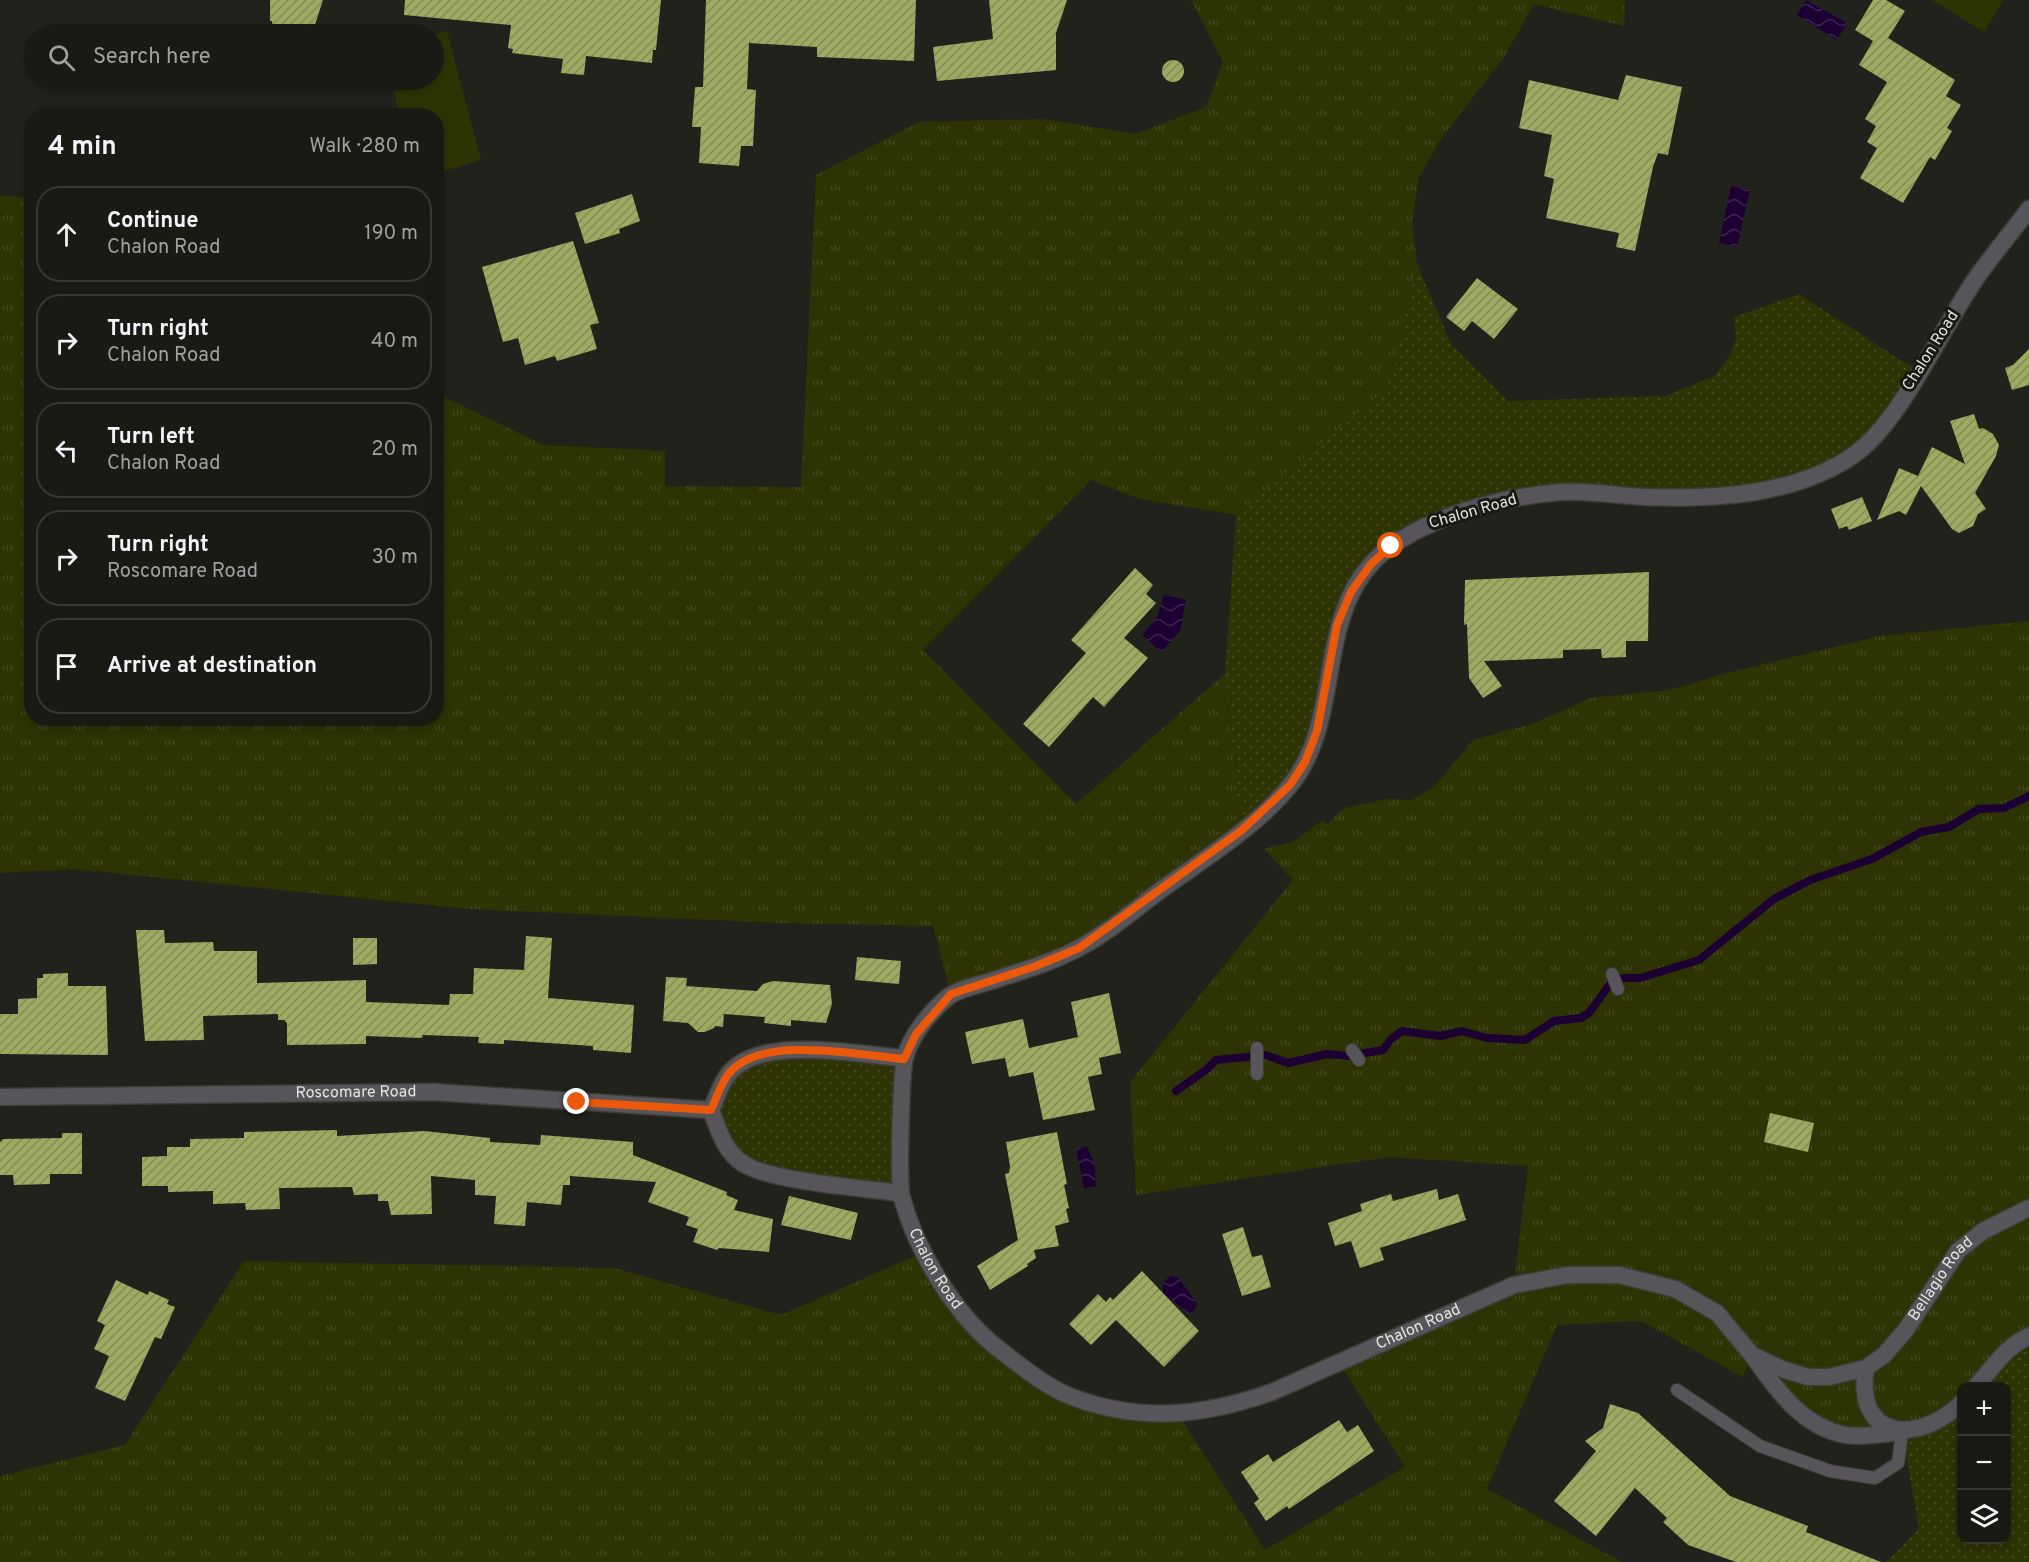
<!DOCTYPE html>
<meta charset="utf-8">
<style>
:root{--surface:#191a14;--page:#262722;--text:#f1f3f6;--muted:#9fa1a0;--line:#373834}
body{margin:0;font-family:Overpass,sans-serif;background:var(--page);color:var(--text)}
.controls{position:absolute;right:18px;bottom:18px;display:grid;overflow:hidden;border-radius:12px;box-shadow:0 3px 9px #0003}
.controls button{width:54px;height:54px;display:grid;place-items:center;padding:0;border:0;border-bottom:2px solid var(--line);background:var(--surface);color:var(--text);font:30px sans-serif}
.stop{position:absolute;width:18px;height:18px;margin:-14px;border:4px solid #ea580c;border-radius:50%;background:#fff}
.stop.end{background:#ea580c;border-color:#fff;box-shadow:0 2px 6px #0008}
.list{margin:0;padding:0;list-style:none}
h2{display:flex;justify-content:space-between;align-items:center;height:78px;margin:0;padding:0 24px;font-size:26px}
h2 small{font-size:20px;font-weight:400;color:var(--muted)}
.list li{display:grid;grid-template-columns:39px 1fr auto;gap:18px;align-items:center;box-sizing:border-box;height:96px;margin:0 12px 12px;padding:0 12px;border:2px solid var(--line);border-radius:24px}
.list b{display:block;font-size:22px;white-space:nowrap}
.list p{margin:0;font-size:20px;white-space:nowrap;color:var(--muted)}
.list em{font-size:20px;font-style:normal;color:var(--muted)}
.icon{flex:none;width:33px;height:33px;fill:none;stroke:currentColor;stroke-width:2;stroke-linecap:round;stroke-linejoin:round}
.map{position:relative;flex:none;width:2029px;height:1562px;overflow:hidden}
.search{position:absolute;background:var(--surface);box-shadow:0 3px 9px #0003;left:24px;top:24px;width:420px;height:66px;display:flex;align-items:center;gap:15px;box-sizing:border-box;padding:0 21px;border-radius:33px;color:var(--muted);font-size:22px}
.panel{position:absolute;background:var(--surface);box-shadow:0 3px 9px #0003;left:24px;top:108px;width:420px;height:618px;border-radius:24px}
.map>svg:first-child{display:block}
.grass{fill:url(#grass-tufts)}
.garden{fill:url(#garden-dots)}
.pitch{fill:#2e3304}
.water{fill:url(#water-waves)}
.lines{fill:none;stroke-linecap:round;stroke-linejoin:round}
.stream{stroke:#1d0033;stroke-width:8}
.building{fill:url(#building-hatch)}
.service-casing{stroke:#3c3d36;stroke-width:14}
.minor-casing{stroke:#3c3d36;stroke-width:19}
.service{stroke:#575559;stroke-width:12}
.minor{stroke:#575559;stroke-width:16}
.route{stroke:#ea580c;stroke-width:8}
.labels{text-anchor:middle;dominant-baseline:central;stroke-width:6;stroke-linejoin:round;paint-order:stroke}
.street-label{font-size:16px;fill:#e3e4df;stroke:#181912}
</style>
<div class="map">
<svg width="2029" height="1562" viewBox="0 0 2029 1562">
<defs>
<pattern id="grass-tufts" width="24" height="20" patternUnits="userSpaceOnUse" patternTransform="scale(1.5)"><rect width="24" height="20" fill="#2e3304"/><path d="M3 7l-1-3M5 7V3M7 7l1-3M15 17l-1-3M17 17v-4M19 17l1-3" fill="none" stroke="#42471c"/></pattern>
<pattern id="garden-dots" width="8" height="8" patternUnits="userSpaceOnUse" patternTransform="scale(1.5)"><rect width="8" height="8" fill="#2e3304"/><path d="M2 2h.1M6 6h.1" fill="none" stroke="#42471c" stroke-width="1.8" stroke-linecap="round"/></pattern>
<pattern id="water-waves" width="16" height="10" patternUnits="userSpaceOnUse" patternTransform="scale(1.5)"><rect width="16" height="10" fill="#1d0033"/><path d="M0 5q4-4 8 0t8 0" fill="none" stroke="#3e2550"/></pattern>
<pattern id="building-hatch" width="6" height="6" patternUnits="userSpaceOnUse" patternTransform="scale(1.5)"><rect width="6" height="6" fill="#9ea961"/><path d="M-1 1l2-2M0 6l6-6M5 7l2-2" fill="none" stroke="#838b58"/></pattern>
</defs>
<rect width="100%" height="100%" fill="#21221b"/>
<!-- grass -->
<g class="grass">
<polygon points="1191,0 1625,0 1624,26 1534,4 1504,57 1441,139 1419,177 1412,221 1417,264 1390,386 1236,515 1140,499 1091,480 923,650 1076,804 1225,674 1242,830 1079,948 951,994 933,926 778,923 469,909 74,869 0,873 0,195 31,199 32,718 436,718 437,394 544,445 665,451 665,486 801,487 816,175 919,122 1042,119 1136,134 1206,107 1223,62"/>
<polygon points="2029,621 2029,1336 1976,1386 1962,1386 1961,1402 1902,1432 1824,1428 1751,1355 1743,1377 1641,1321 1557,1325 1487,1489 1622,1562 0,1562 0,1476 125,1445 244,1261 614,1268 781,1315 924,1252 953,1301 1070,1396 1178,1414 1265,1550 1405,1467 1339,1363 1514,1285 1528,1166 1389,1157 1136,1195 1130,1082 1293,880 1264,849 1293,842 1323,820 1327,824 1344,808 1387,799 1411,800 1434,787 1473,740 1535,723 1590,698 1670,690 1719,675 1880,636"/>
</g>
<!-- garden -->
<g class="garden">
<polygon points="1417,264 1451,344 1508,401 1665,396 1714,376 1731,354 1736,336 1734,317 1799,294 1919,372 1857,453 1758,491 1564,492 1424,526 1351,592 1305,763 1242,830 1225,674 1236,515 1390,386"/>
<polygon points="755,1055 904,1058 900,1193 743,1164 711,1110 728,1075"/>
<polygon points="2029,1336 2029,1562 1887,1562 1919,1528 1902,1432 1961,1402 1962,1540 2006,1540 2006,1386 1976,1386"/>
</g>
<!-- pitch -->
<g class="pitch">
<polygon points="1932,0 2003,0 1984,32"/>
<polygon points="447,31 481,160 437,173 436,116 400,115 391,80 434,80 434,35"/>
</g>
<!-- water -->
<g class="water">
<polygon points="1806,0 1847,23 1837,40 1797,15"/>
<polygon points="1731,186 1750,190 1737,247 1719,243"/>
<polygon points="1164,595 1186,600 1180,631 1161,652 1142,635 1157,618"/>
<polygon points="1087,1146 1095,1166 1096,1186 1084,1188 1076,1149"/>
<polygon points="1171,1276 1178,1277 1197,1304 1194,1311 1189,1313 1163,1293 1163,1282"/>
</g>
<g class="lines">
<!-- stream -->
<polyline class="stream" points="1176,1091 1206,1070 1216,1060 1266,1055 1288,1063 1327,1054 1348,1056 1383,1050 1391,1039 1402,1031 1440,1036 1462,1031 1487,1038 1525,1040 1554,1021 1581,1018 1589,1013 1610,984 1624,978 1640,978 1699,960 1774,899 1810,880 1872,859 1921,832 1949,827 1979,809 2004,808 2029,796"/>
</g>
<!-- building -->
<g class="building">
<polygon points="270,0 323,0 312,34 273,34 272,21 270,21"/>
<polygon points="405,0 661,0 656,50 653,50 652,63 586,56 584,75 561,73 563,59 512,53 513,49 508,48 511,25 404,15"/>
<polygon points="706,0 916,0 914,61 817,57 817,47 749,43 747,89 756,90 753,146 741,146 739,166 699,163 701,127 692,127 695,87 703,87"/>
<polygon points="989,0 1067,0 1056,33 1056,70 937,81 933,47 993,39"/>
<polygon points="1873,0 1886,0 1905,11 1888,38 1955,80 1946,96 1961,105 1947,128 1952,131 1935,160 1930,157 1903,203 1860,178 1877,148 1867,142 1876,126 1865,119 1887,82 1859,65 1873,41 1855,30"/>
<circle cx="1173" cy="71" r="11"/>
<polygon points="1626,75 1682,87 1668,155 1658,153 1653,167 1635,251 1616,247 1619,233 1546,218 1554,179 1544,176 1552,135 1519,128 1529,80 1618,100"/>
<polygon points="632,194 640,221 619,229 620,233 585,244 575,213"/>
<polygon points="573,241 599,323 590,325 597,349 557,361 555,356 525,365 518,338 503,342 482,267"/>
<polygon points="1477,278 1518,309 1494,339 1472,321 1464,331 1446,317"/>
<polygon points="2029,349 2029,385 2012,390 2005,368 2013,365"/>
<polygon points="1974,414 1979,429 1983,428 1993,434 1999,445 1996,456 1975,493 1986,509 1978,514 1973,526 1959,533 1952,529 1921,486 1906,515 1899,511 1877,520 1899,468 1918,476 1932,447 1965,464 1950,421"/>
<polygon points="1862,497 1872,521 1849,530 1847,526 1839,529 1831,509"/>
<polygon points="1135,568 1153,585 1146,594 1156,603 1124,638 1148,658 1104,707 1093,697 1049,747 1023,724 1086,653 1071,640"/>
<polygon points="1649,572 1648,641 1626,641 1626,657 1602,658 1601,649 1563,650 1563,658 1484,661 1502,686 1483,698 1469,678 1467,624 1464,625 1465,580"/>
<polygon points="136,930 164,930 165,943 213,942 214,951 257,951 257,983 366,980 366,1002 449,1005 450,994 473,994 474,968 524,970 526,936 552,938 548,998 634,1005 631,1053 593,1050 593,1046 504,1040 504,1044 478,1043 479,1037 423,1035 422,1038 366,1036 366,1044 287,1045 287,1023 284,1020 278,1020 278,1014 203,1016 204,1040 145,1041"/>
<polygon points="353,938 377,938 377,964 353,965"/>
<polygon points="857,957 901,961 899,984 855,980"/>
<polygon points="68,973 68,986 106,986 108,1055 0,1054 0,1014 18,1014 18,999 37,998 37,978 43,978 43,974"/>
<polygon points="666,977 687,978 686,986 757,991 763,984 773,981 830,985 832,1004 826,1023 791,1020 791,1026 764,1023 765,1017 724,1014 723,1027 715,1026 714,1028 705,1032 698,1032 688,1023 663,1021"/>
<polygon points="1109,993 1121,1053 1099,1058 1102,1074 1088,1077 1095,1110 1043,1120 1033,1072 1009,1077 1005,1058 972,1064 965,1032 1023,1019 1029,1048 1078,1037 1071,1002"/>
<polygon points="1770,1113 1814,1123 1808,1152 1764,1142"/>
<polygon points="337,1130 337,1136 424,1131 490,1138 490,1142 540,1145 541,1135 633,1142 633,1155 727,1192 726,1195 738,1200 734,1210 773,1219 769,1252 719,1248 717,1250 693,1242 698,1229 686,1225 689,1217 648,1202 656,1182 570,1176 570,1185 563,1185 561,1205 527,1202 525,1226 494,1224 496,1196 475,1195 475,1180 431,1176 432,1214 391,1215 388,1201 378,1201 378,1194 354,1195 352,1187 279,1188 280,1209 246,1210 245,1203 213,1204 213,1191 168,1192 168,1186 142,1186 142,1157 167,1156 167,1147 190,1147 190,1139 244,1138 244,1132"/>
<polygon points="1057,1132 1067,1184 1064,1185 1069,1208 1066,1209 1069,1222 1055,1226 1059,1246 1034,1250 1036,1258 1027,1264 1028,1266 990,1290 977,1266 1018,1240 1005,1174 1009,1173 1010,1166 1006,1142"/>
<polygon points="62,1133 82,1133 82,1174 50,1174 50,1184 14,1185 13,1175 0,1175 0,1142 3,1139 62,1138"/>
<polygon points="1437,1189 1439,1200 1458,1194 1466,1220 1380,1248 1384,1260 1360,1268 1351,1241 1335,1246 1328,1223 1362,1211 1360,1204 1391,1194 1393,1201"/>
<polygon points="789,1196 858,1213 851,1240 781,1225"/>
<polygon points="1243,1227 1252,1257 1262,1255 1271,1287 1242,1296 1222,1234"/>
<polygon points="1142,1271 1199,1331 1164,1367 1116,1320 1091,1345 1069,1324 1098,1294 1106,1302 1110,1297 1113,1300"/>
<polygon points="116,1280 148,1295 149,1291 169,1300 167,1304 175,1307 161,1339 155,1337 125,1401 95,1388 109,1356 94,1349 105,1325 97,1321"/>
<polygon points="1610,1404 1638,1413 1730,1496 1808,1526 1806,1532 1881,1562 1736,1562 1688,1545 1663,1522 1667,1518 1635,1488 1596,1536 1554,1501 1596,1451 1585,1441 1603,1428"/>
<polygon points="1339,1420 1347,1432 1358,1425 1374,1451 1289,1509 1287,1506 1266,1521 1254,1503 1259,1499 1241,1472 1268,1454 1273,1462"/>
</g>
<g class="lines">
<defs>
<g id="service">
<polyline points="1612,974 1618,989"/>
<polyline points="1352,1050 1359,1060"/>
<polyline points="1257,1074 1257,1048"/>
<polyline points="1677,1390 1760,1446 1830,1471 1875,1478 1898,1463 1902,1432"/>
</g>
<g id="minor">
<path id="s1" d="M 2029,209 C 2012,232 1993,254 1977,277 C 1942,327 1902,420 1855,454 C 1796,496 1715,499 1646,497 C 1618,496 1589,490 1560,492 C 1504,497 1444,512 1397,542 C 1309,599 1348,710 1292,783 C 1257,827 1203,859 1158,892 C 1133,911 1107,933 1079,948 C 1051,963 1018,972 988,982 C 975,986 958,989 948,997 C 931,1011 910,1036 905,1058 C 901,1073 898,1184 902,1198 C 916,1250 956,1317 1000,1350 C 1022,1367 1046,1387 1072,1397 C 1141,1423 1204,1416 1272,1392 L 1514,1285 L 1568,1275 L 1619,1275 L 1675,1289 L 1717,1313 L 1752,1355 L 1782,1369 L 1808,1377 L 1829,1377 L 1866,1368 L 1884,1355 L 1905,1331 L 1958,1251 L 1983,1231 L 2029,1208"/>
<path id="s2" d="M 0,1097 L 433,1092 L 711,1110"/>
<path d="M 900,1193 C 863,1188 773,1182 744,1164 C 725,1153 718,1129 711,1110 C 716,1099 720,1086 727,1076 C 757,1033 858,1055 904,1058"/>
<path d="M 1752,1355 C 1776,1389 1802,1427 1846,1435 C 1864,1438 1884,1433 1902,1432"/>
<path d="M 1866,1368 C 1854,1441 1920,1445 1962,1402"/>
<path d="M 1976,1386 C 1993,1368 2005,1347 2029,1336"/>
</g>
</defs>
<!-- service casing -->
<use href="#service" class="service-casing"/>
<!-- minor casing -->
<use href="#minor" class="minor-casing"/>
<!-- service -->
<use href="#service" class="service"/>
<!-- minor -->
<use href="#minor" class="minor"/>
</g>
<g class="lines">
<!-- route -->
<path class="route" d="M 577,1102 L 711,1110 C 716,1099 720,1086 727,1076 C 757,1033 858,1055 904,1059 L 916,1034 L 951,994 L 1036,966 L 1079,948 L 1242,830 L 1290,785 L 1305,762 L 1317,731 L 1337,625 L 1351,592 L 1371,564 L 1391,546"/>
</g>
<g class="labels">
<!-- street labels -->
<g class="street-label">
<text transform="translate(1931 351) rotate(-58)">Chalon Road</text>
<text transform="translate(1473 512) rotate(-16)">Chalon Road</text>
<text stroke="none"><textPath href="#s2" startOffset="356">Roscomare Road</textPath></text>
<text stroke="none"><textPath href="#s1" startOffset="1752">Chalon Road</textPath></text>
<text stroke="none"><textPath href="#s1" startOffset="2916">Bellagio Road</textPath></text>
<text stroke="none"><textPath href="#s1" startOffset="2308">Chalon Road</textPath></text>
</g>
</g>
</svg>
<div class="controls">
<button>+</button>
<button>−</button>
<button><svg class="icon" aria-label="layers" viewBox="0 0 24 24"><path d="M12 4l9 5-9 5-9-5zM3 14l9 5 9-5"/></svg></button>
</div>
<div class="stop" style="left:1391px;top:546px"></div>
<div class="stop end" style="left:577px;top:1102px"></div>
<div class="search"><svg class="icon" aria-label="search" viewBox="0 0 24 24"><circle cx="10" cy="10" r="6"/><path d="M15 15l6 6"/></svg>Search here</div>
<section class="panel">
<h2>4 min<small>Walk · 280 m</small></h2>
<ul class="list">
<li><svg class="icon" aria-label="ahead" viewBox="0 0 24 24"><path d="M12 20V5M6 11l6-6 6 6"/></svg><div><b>Continue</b><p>Chalon Road</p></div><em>190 m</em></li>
<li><svg class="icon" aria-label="right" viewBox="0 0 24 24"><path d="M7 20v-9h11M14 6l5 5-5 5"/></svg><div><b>Turn right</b><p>Chalon Road</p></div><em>40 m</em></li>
<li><svg class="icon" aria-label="left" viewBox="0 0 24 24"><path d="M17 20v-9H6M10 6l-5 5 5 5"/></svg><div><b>Turn left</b><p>Chalon Road</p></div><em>20 m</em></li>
<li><svg class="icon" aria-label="right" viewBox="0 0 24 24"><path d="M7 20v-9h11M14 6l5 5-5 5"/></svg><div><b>Turn right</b><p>Roscomare Road</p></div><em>30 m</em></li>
<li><svg class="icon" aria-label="arrive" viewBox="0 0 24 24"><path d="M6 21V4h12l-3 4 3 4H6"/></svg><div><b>Arrive at destination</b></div></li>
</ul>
</section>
</div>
